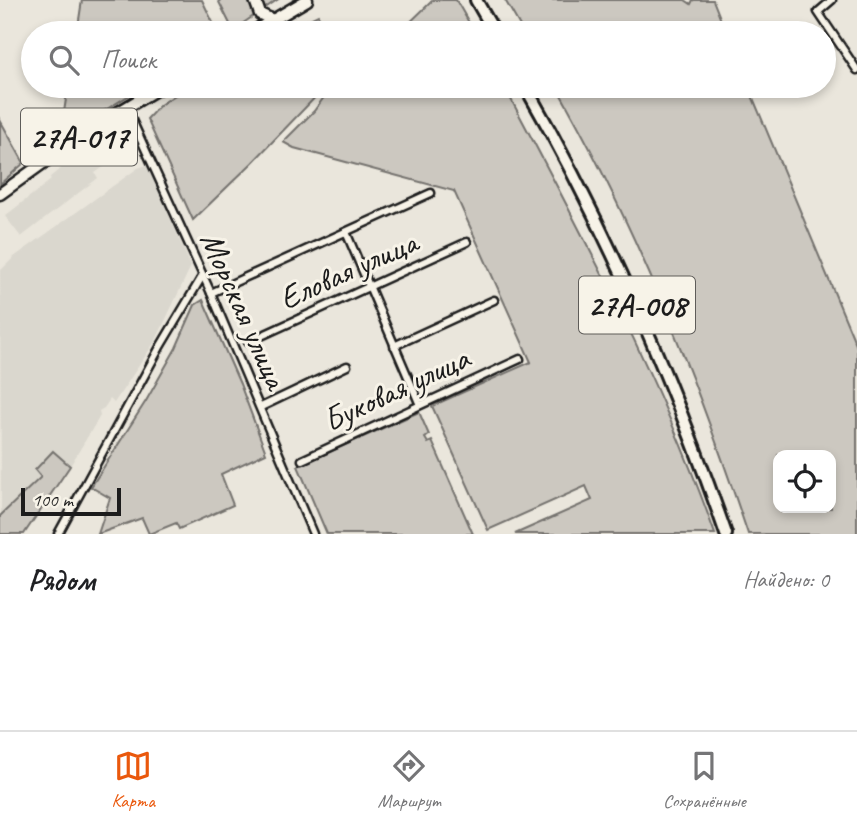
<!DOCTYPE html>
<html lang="ru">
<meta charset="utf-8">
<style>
:root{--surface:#fff;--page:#f6f6f6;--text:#202124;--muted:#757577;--line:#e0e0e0;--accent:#ea580c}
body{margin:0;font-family:Caveat,sans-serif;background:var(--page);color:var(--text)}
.controls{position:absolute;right:21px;bottom:21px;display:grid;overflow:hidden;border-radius:14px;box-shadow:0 4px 10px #0003}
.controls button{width:63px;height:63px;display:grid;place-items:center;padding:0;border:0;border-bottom:2px solid var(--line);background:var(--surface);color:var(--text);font:35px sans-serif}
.scale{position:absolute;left:21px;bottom:18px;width:100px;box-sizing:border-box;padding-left:7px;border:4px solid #1c1c1c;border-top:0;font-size:19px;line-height:24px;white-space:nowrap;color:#1c1c1c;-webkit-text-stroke:5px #f7f3e8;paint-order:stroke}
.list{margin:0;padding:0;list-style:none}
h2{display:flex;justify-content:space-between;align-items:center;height:91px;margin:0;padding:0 28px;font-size:30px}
h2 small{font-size:23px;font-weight:400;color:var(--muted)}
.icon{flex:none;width:38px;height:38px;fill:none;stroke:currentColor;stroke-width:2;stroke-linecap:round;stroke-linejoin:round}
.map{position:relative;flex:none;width:857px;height:534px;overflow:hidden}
.search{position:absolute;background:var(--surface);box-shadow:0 4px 10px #0003;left:21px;right:21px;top:21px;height:77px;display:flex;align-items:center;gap:18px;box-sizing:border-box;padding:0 24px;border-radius:38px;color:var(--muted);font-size:26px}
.sheet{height:196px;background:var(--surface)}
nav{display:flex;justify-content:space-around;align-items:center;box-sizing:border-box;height:98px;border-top:2px solid var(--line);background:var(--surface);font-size:19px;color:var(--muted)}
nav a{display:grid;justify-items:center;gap:4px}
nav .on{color:var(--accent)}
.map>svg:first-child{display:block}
.built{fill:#dad7ce}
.green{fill:#ccc8c0;stroke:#74726e;stroke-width:2;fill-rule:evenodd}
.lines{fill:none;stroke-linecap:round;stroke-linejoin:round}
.minor-casing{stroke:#1c1c1c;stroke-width:11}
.primary-casing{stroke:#1c1c1c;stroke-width:15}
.trunk-casing{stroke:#1c1c1c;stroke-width:16}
.minor{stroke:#f7f3e8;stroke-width:6}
.primary{stroke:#f7f3e8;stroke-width:10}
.trunk{stroke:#f7f3e8;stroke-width:10}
.labels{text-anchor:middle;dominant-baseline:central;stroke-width:6;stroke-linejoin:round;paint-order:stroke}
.shield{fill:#f7f3e8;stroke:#5e5c59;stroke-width:2}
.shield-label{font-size:32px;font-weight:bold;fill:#1c1c1c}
.street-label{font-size:33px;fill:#1c1c1c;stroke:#f7f3e8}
</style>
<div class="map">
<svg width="857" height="534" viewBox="0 0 857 534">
<rect width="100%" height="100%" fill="#eae6dc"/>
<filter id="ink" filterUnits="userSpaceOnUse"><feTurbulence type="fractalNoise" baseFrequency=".0143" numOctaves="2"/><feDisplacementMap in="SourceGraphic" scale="14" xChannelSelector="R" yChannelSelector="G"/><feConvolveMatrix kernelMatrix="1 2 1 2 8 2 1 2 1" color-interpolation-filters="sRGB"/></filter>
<g filter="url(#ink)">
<!-- built -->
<g class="built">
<polygon points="118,131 127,150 95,173 98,178 21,237 5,216 51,180 50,177 60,169"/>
<polygon points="147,165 191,266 156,340 114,403 110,399 104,408 99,411 100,416 70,466 53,451 35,469 42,477 1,516 0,271 14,257 138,168"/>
</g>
<!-- green -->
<g class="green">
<polygon points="82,0 202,0 218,33 77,33"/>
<polygon points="218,0 277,0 233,30"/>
<polygon points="433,0 456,0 475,33 399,33"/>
<polygon points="505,0 685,0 691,4 693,0 713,0 726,33 524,33"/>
<polygon points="318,15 327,33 281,33"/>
<polygon points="68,86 144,86 60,138"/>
<polygon points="189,86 326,86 252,163 193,220 147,119 160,105"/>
<path d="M 332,86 L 504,86 C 581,231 660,378 715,534 L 515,534 L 592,500 L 586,486 L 488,530 L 432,406 L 531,362 L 454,191 L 294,148 L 283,142 L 314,111 Z"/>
<path d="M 556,86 L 748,86 L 857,347 L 857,534 L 748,534 C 696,379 637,228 556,86 ZM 778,455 L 831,455 L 831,508 L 778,508 Z"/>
<polygon points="0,120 24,163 0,184"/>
<polygon points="203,300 240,384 266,453 221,474 233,505 179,529 176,523 149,534 142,518 98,534 110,498 91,487 146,401 176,348 195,305"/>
<polygon points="419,412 429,435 425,438 428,443 432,441 473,534 327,534 298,466"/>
<polygon points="53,451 70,466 24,534 0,534 0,516 41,477 35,470"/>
</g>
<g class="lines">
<defs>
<g id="minor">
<polyline points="832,0 818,12 857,70"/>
<polyline points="126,107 211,293 313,534"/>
<polyline points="346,232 420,405"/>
<polyline points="211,293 431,193"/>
<polyline points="248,342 467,242"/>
<polyline points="394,346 494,300"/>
<polyline points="261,407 347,366"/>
<polyline points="302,460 520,359"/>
<polyline points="58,534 160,347 203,275"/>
</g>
<g id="primary">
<polyline points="255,0 260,14 273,20"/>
<polyline points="251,33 307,0"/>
<polyline points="0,194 89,130 162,86"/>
</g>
<g id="trunk">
<polyline points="476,0 495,33"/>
<path d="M 525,86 C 607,229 672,379 726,534"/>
</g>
</defs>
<!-- minor casing -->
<use href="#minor" class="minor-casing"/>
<!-- primary casing -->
<use href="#primary" class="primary-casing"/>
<!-- trunk casing -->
<use href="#trunk" class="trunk-casing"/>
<!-- minor -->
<use href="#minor" class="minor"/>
<!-- primary -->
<use href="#primary" class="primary"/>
<!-- trunk -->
<use href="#trunk" class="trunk"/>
</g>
</g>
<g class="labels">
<!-- shield labels -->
<g class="shield">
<rect x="21" y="108.5" width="116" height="57" rx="5"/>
<rect x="579" y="276.5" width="116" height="57" rx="5"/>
</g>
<g class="shield-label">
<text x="79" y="137">27А-017</text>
<text x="637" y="305">27А-008</text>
</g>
<!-- street labels -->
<g class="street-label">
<text transform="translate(348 270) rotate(-24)">Еловая улица</text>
<text transform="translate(244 310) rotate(66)">Морская улица</text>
<text transform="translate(396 389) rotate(-25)">Буковая улица</text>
</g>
</g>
</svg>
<div class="controls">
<button><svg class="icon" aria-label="locate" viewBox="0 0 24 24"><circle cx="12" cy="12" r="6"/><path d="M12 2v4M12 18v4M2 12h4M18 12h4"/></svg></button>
</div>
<div class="scale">100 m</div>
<div class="search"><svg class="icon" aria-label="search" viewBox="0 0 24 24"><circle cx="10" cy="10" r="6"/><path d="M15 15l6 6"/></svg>Поиск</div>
</div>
<section class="sheet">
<h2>Рядом<small>Найдено: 0</small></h2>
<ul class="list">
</ul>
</section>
<nav>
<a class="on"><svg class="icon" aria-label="map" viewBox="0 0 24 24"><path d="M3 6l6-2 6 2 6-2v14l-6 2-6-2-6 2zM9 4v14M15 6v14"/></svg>Карта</a>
<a><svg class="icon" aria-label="directions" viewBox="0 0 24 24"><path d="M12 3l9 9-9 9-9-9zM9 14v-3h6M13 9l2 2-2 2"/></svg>Маршрут</a>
<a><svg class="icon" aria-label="saved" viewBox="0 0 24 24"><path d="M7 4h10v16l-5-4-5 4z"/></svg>Сохранённые</a>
</nav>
